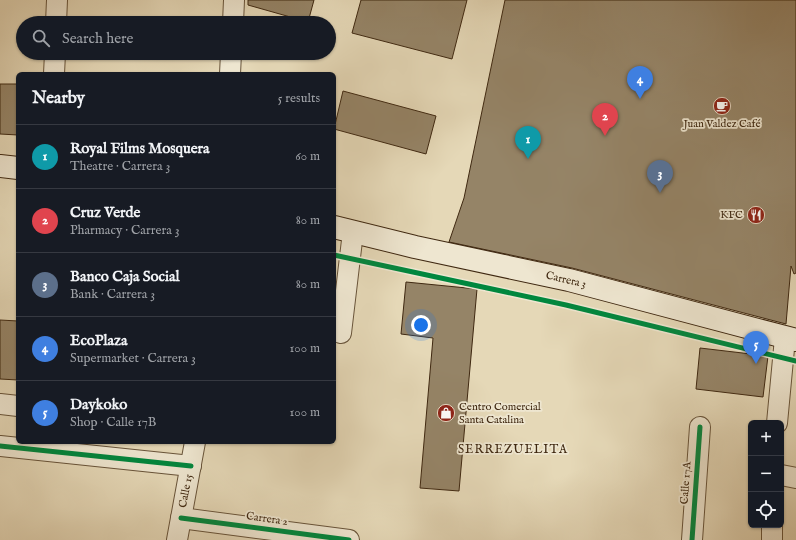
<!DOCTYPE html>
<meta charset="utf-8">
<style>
:root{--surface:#171b24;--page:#242831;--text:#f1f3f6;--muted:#9ea1a6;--line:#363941;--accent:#db2777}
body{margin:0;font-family:"IM FELL English",serif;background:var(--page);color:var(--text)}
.controls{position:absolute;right:12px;bottom:12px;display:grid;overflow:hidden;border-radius:6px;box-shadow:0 1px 3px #0004}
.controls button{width:36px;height:36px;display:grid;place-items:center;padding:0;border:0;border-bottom:1px solid var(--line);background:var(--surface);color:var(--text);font:20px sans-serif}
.you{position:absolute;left:421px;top:325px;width:14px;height:14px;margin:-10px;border:3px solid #fff;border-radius:50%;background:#1a73e8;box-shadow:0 0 0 6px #1a73e833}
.badge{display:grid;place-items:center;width:26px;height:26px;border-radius:50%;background:var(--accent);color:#fff;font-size:13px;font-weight:700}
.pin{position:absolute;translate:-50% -33px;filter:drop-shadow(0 1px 2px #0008)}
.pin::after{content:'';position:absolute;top:21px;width:14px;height:12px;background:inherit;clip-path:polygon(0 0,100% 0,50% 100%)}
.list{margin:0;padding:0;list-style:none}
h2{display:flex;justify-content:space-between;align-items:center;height:52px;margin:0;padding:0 16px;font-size:17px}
h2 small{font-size:13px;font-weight:400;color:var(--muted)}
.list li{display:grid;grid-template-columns:26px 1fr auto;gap:12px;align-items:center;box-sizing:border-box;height:64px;padding:0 16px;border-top:1px solid var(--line)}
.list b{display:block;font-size:15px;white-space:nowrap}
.list p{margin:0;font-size:13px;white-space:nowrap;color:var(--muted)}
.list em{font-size:13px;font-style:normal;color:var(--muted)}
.icon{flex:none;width:22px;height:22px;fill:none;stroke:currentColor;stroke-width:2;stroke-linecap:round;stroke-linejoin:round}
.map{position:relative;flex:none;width:796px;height:540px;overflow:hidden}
.search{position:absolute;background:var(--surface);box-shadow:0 1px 3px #0004;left:16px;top:16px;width:320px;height:44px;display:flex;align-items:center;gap:10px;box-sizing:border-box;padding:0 14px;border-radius:22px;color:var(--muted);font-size:15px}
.panel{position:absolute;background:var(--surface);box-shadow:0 1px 3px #0004;left:16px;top:72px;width:320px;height:372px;border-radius:6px}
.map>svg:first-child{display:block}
.building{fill:#958467;stroke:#3f2811}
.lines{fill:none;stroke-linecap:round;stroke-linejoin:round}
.minor-casing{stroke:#68543a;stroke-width:22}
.secondary-casing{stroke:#3f2811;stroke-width:24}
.minor{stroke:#eee6d0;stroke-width:20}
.secondary{stroke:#eee6d0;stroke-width:22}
.cycleway-casing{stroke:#eee6d0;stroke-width:8}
.cycleway{stroke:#00873e;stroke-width:5}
.labels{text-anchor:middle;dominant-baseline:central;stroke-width:3.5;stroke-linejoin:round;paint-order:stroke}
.poi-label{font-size:11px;fill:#3f2811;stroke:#eee6d0}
.street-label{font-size:11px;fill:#3f2811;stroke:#eee6d0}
.neighbourhood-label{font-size:12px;letter-spacing:1px;fill:#3f2811;stroke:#eee6d0}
</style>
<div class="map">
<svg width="796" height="540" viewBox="0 0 796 540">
<rect width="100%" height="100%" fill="#e5d8b7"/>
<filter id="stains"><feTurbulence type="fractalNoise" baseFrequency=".005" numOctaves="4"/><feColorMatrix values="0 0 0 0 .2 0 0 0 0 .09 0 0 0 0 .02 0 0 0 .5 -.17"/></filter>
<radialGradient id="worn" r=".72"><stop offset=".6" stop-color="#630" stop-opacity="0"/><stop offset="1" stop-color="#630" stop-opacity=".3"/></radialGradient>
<!-- building -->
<g class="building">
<polygon points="248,0 314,0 308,22 248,5"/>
<polygon points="361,0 467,0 452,59 352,33"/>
<polygon points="505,0 796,0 796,273 794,274 791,266 786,324 572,268 449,242 464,198"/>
<polygon points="0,84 18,84 18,135 0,134"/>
<polygon points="343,91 436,116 426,154 334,129"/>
<polygon points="406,282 477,289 459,491 420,488 433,338 401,334"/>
<polygon points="0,320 18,321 18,380 0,379"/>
<polygon points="700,348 768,356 763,397 696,389"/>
</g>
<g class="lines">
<defs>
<g id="minor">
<polyline points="56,23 57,0"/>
<polyline points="233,23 234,0"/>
<polyline points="54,74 55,53"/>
<polyline points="230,74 231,53"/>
<polyline points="341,333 353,232"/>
<polyline points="0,404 18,406"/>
<polyline points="777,423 785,338"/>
<polyline points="0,446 191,466"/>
<polyline points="781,475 796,478"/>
<polyline points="181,518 349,540"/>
<polyline points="177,540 195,442"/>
<polyline points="692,540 700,427"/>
<polyline points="772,540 772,525"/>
</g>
<g id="secondary">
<polyline points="0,166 18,168"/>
<polyline points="334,227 415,247 569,280 796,340"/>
</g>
</defs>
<!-- minor casing -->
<use href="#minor" class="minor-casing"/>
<!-- secondary casing -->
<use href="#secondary" class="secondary-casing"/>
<!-- minor -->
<use href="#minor" class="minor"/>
<!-- secondary -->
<use href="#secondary" class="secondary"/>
<defs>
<g id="cycleway">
<polyline points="334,255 566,305 796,361"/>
<polyline points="0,446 191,466"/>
<polyline points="181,518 349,540"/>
<polyline points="692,540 700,427"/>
</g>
</defs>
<!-- cycleway casing -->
<use href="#cycleway" class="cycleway-casing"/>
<!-- cycleway -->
<use href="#cycleway" class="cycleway"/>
</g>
<!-- icons -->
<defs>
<symbol id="cafe-disc" viewBox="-11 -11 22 22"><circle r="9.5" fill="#8f2418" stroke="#eee6d0"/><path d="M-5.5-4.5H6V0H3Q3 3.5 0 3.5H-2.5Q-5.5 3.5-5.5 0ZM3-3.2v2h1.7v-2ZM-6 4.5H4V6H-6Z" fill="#fff"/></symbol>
<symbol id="restaurant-disc" viewBox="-11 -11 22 22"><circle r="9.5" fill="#8f2418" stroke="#eee6d0"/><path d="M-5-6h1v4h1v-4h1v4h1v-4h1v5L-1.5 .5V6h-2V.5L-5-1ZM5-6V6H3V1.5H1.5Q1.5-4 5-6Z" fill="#fff"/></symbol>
<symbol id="shop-disc" viewBox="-11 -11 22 22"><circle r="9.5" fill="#8f2418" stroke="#eee6d0"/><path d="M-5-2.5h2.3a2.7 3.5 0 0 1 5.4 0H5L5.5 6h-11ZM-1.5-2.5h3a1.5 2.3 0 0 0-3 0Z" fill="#fff"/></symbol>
</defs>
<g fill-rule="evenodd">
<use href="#cafe-disc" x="712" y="96" width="20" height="20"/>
<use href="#restaurant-disc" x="746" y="205" width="20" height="20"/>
<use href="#shop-disc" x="436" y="403" width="20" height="20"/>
</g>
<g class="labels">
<!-- poi labels -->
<g class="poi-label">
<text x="722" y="124">Juan Valdez Café</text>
<text x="743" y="215" text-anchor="end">KFC</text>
<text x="459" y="407" text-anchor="start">Centro Comercial<tspan x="459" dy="13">Santa Catalina</tspan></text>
</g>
<!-- street labels -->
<g class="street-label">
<text transform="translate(566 280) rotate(13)">Carrera 3</text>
<text transform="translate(686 483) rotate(-86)">Calle 17A</text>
<text transform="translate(186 491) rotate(-79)">Calle 15</text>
<text transform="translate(267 519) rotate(8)">Carrera 2</text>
</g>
<!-- neighbourhood labels -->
<g class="neighbourhood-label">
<text x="513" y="449">SERREZUELITA</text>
</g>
</g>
<rect width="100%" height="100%" filter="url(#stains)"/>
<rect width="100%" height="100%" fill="url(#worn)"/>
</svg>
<div class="controls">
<button>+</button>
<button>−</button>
<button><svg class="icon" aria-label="locate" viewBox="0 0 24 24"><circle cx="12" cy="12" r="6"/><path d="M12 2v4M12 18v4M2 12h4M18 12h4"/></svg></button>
</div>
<div class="you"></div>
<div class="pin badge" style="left:528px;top:159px;background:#0f9aa8">1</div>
<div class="pin badge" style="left:605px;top:136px;background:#e0444e">2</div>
<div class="pin badge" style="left:660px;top:193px;background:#5c6f8a">3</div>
<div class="pin badge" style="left:640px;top:99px;background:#3f7fe0">4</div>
<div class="pin badge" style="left:756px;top:364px;background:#3f7fe0">5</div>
<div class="search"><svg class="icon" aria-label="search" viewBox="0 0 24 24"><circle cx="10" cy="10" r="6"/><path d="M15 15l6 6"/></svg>Search here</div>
<section class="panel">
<h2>Nearby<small>5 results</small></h2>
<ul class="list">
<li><span class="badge" style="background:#0f9aa8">1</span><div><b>Royal Films Mosquera</b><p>Theatre · Carrera 3</p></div><em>60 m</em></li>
<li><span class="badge" style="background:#e0444e">2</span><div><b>Cruz Verde</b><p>Pharmacy · Carrera 3</p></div><em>80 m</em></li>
<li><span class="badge" style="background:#5c6f8a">3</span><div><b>Banco Caja Social</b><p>Bank · Carrera 3</p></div><em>80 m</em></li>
<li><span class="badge" style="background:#3f7fe0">4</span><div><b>EcoPlaza</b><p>Supermarket · Carrera 3</p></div><em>100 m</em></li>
<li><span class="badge" style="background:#3f7fe0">5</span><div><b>Daykoko</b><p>Shop · Calle 17B</p></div><em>100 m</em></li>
</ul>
</section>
</div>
